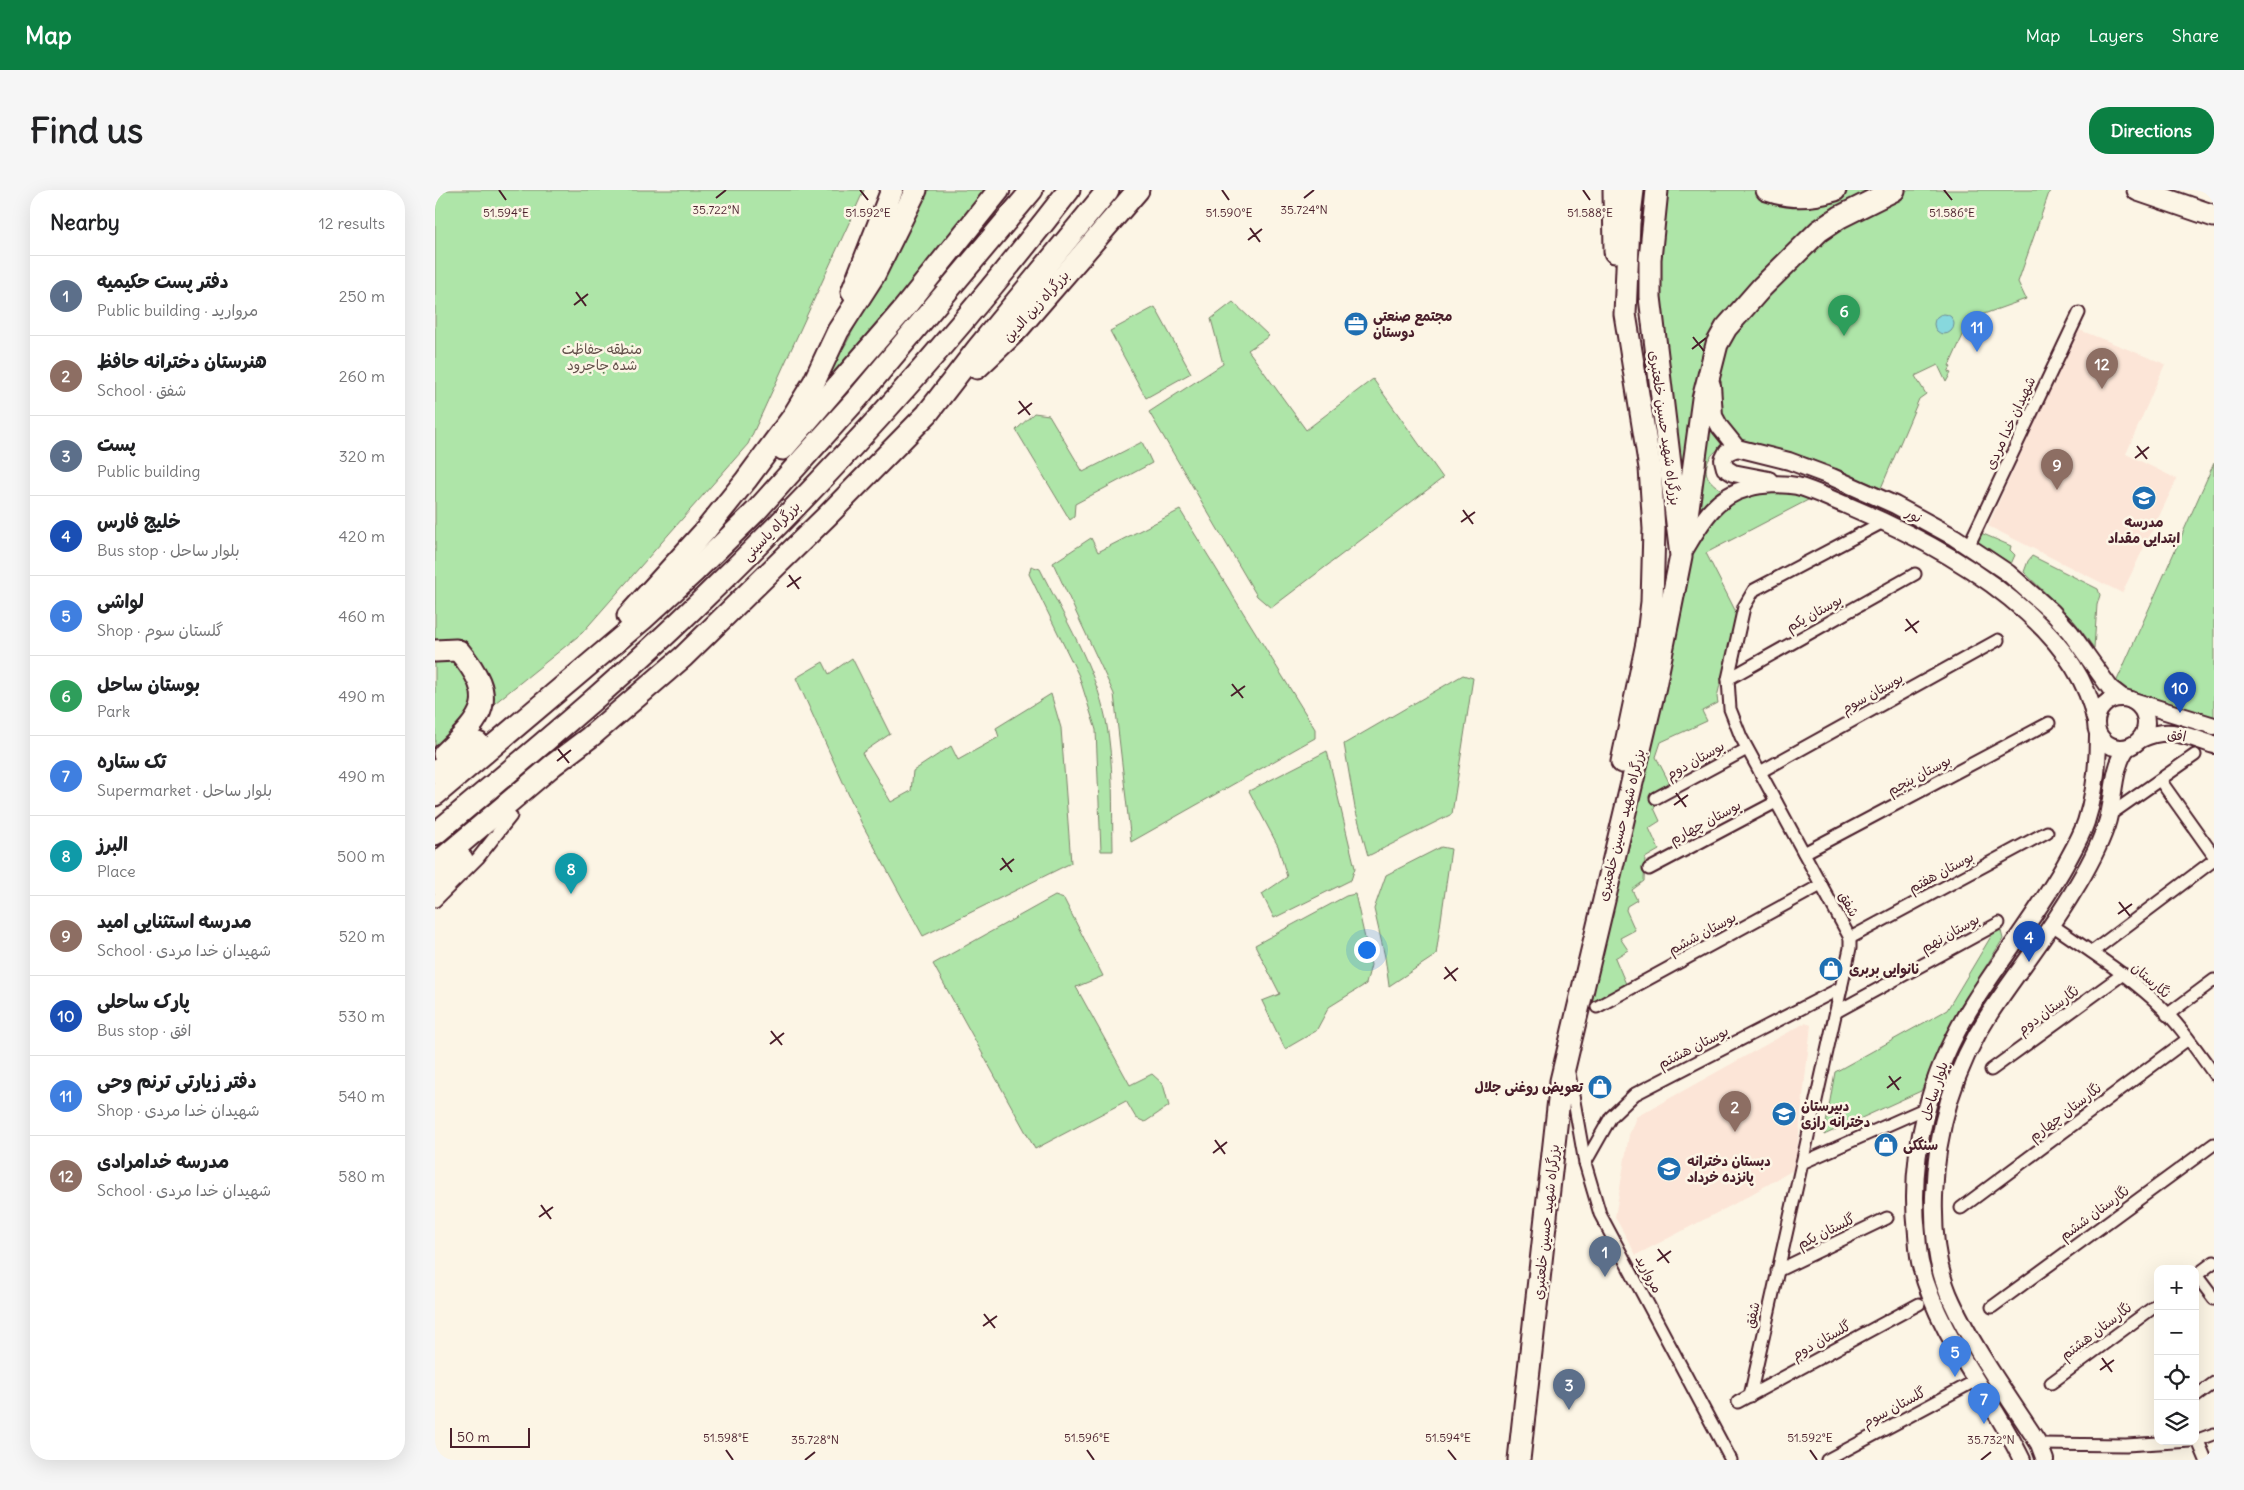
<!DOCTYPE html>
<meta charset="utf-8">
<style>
:root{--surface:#fff;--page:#f6f6f6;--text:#202124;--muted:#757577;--line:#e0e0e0;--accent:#0b8043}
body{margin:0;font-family:Delius,"Playpen Sans Arabic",sans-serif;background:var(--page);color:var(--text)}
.controls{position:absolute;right:15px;bottom:15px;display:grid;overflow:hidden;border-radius:10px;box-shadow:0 5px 20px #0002}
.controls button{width:45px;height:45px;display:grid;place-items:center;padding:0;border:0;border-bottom:1px solid var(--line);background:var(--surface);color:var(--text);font:25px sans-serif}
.scale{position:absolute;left:15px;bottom:12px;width:80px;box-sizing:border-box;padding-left:5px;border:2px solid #4a1f2b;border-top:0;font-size:14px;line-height:18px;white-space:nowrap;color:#4a1f2b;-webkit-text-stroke:4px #fcf5e5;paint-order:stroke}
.you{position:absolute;left:931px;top:759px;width:18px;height:18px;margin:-12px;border:4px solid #fff;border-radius:50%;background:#1a73e8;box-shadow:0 0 0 8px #1a73e833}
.badge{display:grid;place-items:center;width:32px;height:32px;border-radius:50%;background:var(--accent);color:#fff;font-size:16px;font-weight:700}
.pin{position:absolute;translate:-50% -41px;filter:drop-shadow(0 1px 2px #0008)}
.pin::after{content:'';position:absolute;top:26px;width:18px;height:15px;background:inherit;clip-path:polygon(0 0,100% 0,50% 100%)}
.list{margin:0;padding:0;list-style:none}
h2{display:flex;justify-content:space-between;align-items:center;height:65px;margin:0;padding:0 20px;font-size:21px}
h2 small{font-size:16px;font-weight:400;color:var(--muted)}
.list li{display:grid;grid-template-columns:32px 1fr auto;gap:15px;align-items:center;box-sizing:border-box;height:80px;padding:0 20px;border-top:1px solid var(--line)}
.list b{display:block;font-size:19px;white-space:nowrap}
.list p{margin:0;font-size:16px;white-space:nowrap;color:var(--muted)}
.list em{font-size:16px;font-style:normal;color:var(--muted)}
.icon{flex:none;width:28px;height:28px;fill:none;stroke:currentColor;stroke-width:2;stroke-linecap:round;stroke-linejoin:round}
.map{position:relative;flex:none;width:1779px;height:1270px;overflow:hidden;border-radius:20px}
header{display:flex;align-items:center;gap:30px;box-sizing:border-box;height:70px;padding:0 25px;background:var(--accent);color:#fff}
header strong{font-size:24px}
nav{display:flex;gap:28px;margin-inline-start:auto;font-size:18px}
.intro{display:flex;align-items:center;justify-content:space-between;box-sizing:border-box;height:120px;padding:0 30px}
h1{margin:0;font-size:35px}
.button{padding:12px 22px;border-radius:20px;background:var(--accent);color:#fff;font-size:18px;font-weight:700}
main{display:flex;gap:30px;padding:0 30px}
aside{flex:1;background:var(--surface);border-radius:20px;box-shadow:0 5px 20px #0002}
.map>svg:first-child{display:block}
.built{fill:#fce5d7}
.green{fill:#aee5a8;stroke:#7c826a}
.water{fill:#87d8dd;stroke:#6f8e96}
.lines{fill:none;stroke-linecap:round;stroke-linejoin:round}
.street-casing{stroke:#4a1f2b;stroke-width:15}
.secondary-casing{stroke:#4a1f2b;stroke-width:20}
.highway-casing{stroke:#4a1f2b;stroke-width:25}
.street{stroke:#fcf5e5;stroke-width:11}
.secondary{stroke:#fcf5e5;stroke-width:16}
.highway{stroke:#fcf5e5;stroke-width:21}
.ticks{fill:none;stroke:#4a1f2b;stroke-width:2}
.labels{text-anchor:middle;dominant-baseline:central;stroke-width:5;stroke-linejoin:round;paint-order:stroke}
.street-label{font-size:14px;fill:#4a1f2b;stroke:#fcf5e5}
.poi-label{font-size:14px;font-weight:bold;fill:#4a1f2b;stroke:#fcf5e5;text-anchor:start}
.park-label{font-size:14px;fill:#63504a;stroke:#fcf5e5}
.ticks-label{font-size:12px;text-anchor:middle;fill:#4a1f2b;stroke:#fcf5e5;stroke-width:5;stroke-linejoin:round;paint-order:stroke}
</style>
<header>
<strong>Map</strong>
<nav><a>Map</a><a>Layers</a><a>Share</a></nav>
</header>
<div class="intro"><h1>Find us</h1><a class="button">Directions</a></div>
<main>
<aside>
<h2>Nearby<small>12 results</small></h2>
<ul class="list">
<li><span class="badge" style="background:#5c6f8a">1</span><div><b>دفتر پست حکیمیه</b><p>Public building · مروارید</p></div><em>250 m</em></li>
<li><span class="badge" style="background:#8d6e63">2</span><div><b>هنرستان دخترانه حافظ</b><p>School · شفق</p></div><em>260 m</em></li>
<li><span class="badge" style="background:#5c6f8a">3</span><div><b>پست</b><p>Public building</p></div><em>320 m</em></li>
<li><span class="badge" style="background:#1a4fb4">4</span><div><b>خلیج فارس</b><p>Bus stop · بلوار ساحل</p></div><em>420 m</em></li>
<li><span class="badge" style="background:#3f7fe0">5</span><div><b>لواشی</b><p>Shop · گلستان سوم</p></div><em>460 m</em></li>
<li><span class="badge" style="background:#2e9e5b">6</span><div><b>بوستان ساحل</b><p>Park</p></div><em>490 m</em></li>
<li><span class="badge" style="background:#3f7fe0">7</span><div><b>تک ستاره</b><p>Supermarket · بلوار ساحل</p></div><em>490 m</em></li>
<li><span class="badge" style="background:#0f9aa8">8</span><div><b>البرز</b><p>Place</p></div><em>500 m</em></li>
<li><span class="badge" style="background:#8d6e63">9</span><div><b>مدرسه استثنایی امید</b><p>School · شهیدان خدا مردی</p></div><em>520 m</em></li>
<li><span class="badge" style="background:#1a4fb4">10</span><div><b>پارک ساحلی</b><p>Bus stop · افق</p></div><em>530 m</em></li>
<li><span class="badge" style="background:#3f7fe0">11</span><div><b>دفتر زیارتی ترنم وحی</b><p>Shop · شهیدان خدا مردی</p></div><em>540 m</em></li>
<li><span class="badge" style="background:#8d6e63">12</span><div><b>مدرسه خدامرادی</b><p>School · شهیدان خدا مردی</p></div><em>580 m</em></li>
</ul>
</aside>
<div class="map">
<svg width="1779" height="1270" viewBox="0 0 1779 1270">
<rect width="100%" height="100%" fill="#fcf5e5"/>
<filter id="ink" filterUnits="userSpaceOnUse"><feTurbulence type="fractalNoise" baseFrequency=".02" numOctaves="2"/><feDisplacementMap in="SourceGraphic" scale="10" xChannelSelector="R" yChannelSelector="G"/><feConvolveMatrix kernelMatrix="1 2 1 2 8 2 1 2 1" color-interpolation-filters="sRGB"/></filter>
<g filter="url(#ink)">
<!-- built -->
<g class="built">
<polygon points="1642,139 1730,174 1691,264 1742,289 1687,403 1553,336"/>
<polygon points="1370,833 1376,835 1360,979 1299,1014 1201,1065 1180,1027 1194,945 1201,927"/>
</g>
<!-- green -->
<g class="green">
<polygon points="0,0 429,0 313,254 147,443 9,554 0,568"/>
<polygon points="490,0 556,0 362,230 411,154"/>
<polygon points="1230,0 1325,0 1400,4 1411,0 1448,0 1297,123 1250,309 1227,150 1224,57"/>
<polygon points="1470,0 1615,0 1583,92 1591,109 1532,130 1529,143 1514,176 1516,177 1513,182 1516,183 1511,192 1503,175 1480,186 1491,204 1484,209 1446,298 1373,268 1303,249 1283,222 1280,194 1285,163 1350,79 1434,17"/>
<polygon points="798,112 834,146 813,160 871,240 938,189 1008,288 836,418 822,406 714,222 788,174 776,129"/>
<polygon points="720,117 756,183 711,208 675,141"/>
<path d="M 1272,204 L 1293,256 C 1279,257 1265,276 1274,289 C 1278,295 1284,298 1290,302 L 1262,327 Z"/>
<polygon points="599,223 614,225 648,282 707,252 717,273 640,314 639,327 635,330 581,240"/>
<polygon points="1779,273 1779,533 1679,497"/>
<polygon points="1315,301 1359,302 1375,309 1271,363 1302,424 1282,507 1283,513 1267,521 1272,531 1226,552 1221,567 1234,592 1219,618 1225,631 1214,638 1224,660 1210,668 1209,691 1197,700 1202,710 1192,716 1191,720 1200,740 1185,748 1193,760 1180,768 1191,794 1149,817 1253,370 1271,330"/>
<polygon points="745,320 880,539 880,548 696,652 679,504 618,373 656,348 663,362"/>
<polygon points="1546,343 1576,356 1575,360 1580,365 1576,374 1542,351"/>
<polygon points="1597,366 1663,399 1665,405 1662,415 1659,458 1640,432 1589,382 1593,371"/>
<path d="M 596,376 L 605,379 C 629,427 660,477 671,530 C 679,572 677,618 678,661 L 666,661 L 661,540 L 644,486 L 594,384 Z"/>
<polygon points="417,468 455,544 427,563 456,612 476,601 478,581 516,556 523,570 564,547 561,538 616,504 626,538 636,673 488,746 426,632 361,488 388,472 394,484"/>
<polygon points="1028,485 1038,488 1017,624 933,666 920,618 909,554"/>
<polygon points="892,561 920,678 916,690 839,728 827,704 852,687 843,656 814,601"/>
<polygon points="1006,657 1016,659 1001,765 954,796 950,767 939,719 951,685"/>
<polygon points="920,704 936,775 931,794 894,817 881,841 850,859 827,811 845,804 820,755 911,706"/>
<polygon points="620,706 629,709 668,786 641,797 695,895 717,884 728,894 734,916 710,932 701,928 691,911 600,959 498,774"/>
<polygon points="1564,733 1568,749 1520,825 1486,901 1389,945 1400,882 1512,820"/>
</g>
<!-- water -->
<circle class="water" cx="1509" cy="134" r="10"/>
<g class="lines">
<defs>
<g id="street">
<polyline points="1533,357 1644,123"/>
<polyline points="1293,489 1480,384"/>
<polyline points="1325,582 1563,450"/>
<polyline points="1725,590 1779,666"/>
<polyline points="1221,608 1312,559"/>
<polyline points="1680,621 1760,565"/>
<polyline points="1369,663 1614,533"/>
<polyline points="1214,679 1341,612"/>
<polyline points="0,711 43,668 76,626"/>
<path d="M 1617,735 C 1652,759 1688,782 1719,810 C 1742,831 1761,859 1779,884"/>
<polyline points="1415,748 1612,642"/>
<polyline points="1657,762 1779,670"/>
<polyline points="1162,817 1386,695"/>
<polyline points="1401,822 1564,733"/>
<polyline points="1732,825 1779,790"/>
<polyline points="1556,880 1688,784"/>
<polyline points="1134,883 1150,973 1165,1024 1296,1270"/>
<polyline points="1150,973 1176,927 1200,904 1406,798"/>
<polyline points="1367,973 1491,918"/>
<polyline points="1526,1018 1753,849"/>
<polyline points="1342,1081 1452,1028"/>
<polyline points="1761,1085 1779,1109"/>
<polyline points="1760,1086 1779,1072"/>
<polyline points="1557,1117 1779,954"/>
<polyline points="1616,1193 1723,1114"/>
<polyline points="1315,1206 1415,758 1415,748 1306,547 1295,519 1293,489 1309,417 1319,400 1450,331"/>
<polyline points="1760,1207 1779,1193"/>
<polyline points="1303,1212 1484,1114"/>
<polyline points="1760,1251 1779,1244"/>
<polyline points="1763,1251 1771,1270"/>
<polyline points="1604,1254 1691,1255 1756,1251"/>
<polyline points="1392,1270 1540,1191"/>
</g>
<g id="secondary">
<polyline points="1277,195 1279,226 1285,237 1302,258 1354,271 1397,287 1460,315 1519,347 1573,383 1617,422 1635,442 1675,498 1688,508"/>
<polyline points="1302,258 1292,262 1288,270 1290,278 1298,283 1334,290"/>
<path d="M 1246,366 C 1264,337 1277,307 1313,298 C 1327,294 1347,293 1362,296 C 1378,300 1395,309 1411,315 C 1473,341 1542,377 1592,423 C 1623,451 1652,488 1660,529"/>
<circle cx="1686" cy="533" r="25"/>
<polyline points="1698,511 1779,536"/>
<path d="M 1706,549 C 1734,536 1751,546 1779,555"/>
<path d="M 1587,1270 C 1556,1204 1504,1148 1486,1076 C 1483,1066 1483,1055 1482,1044 C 1473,963 1495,881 1539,812 C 1568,766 1603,723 1630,675 C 1637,662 1646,647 1651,632 C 1660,604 1663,575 1663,546"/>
<path d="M 1610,1270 L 1604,1254 C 1575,1209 1539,1160 1517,1112 C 1502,1081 1498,1040 1499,1006 C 1501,941 1519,878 1555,823 C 1582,782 1613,744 1638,702 C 1651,681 1663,659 1671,636 C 1680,612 1676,579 1692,558"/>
</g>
<g id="highway">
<polyline points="1179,0 1180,62"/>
<path d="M 1332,0 C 1354,8 1378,7 1400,0"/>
<polyline points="1703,0 1779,26"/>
<polyline points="417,102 457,0"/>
<polyline points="542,178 583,139 703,0"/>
<polyline points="348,259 467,121 564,0"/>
<polyline points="1251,333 1268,209 1282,154 1291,138 1327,97 1384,41 1405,27 1459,0"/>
<polyline points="193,426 270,341 311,290 357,228 379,192 403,141 439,85 481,0"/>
<polyline points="0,461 21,460"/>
<path d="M 9,564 C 49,526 64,509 24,461"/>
<polyline points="1187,572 1212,453 1217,412 1219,339 1215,278 1190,124 1194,33 1198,0"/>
<polyline points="0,582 43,553"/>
<polyline points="0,605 208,429 259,382 321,321 421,210 597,0"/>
<path d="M 0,644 C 90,568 182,493 267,410 C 399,283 522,145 634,0"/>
<polyline points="0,675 118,575 155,547 248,467 392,326 492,224 543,158 673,0"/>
<polyline points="0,693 27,669"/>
<polyline points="1084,1270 1126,891 1220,496 1246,366 1215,107 1215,69 1222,0"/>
</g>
</defs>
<!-- street casing -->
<use href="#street" class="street-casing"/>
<!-- secondary casing -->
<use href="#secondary" class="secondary-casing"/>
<!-- highway casing -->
<use href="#highway" class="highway-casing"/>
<!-- street -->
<use href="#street" class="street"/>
<!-- secondary -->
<use href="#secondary" class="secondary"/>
<!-- highway -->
<use href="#highway" class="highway"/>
</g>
</g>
<!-- ticks -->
<path class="ticks" d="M 64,0 L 71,10M 425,0 L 433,10M 787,0 L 794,10M 1148,0 L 1155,10M 1509,0 L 1517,10M 281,8 L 291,0M 869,8 L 879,0M 815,38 L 825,52M 813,50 L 827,39M 141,102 L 151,116M 139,115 L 153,104M 1258,147 L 1269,161M 1257,159 L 1271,148M 584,211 L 595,225M 583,224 L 597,213M 1702,256 L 1712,269M 1700,268 L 1714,257M 1028,320 L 1038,334M 1026,332 L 1040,322M 354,385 L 364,399M 352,397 L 366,387M 1471,429 L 1482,443M 1470,441 L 1484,431M 797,494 L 808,508M 796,506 L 810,496M 123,559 L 134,573M 122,571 L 136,560M 1241,603 L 1251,617M 1239,615 L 1253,605M 567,668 L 577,682M 565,680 L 579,669M 1684,712 L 1695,726M 1683,724 L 1697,714M 1010,777 L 1021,791M 1009,789 L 1023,778M 336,841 L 347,855M 335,854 L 349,843M 1454,886 L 1464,900M 1452,898 L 1466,887M 780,950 L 790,964M 778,963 L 792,952M 106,1015 L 116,1029M 104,1027 L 118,1017M 1223,1059 L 1234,1073M 1222,1071 L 1236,1061M 549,1124 L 560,1138M 548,1136 L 562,1126M 1667,1168 L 1677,1182M 1665,1180 L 1679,1170M 291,1260 L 298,1270M 652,1260 L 659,1270M 1013,1260 L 1021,1270M 1375,1260 L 1382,1270M 370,1270 L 380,1262M 1546,1270 L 1556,1262"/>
<!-- icons -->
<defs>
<symbol id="office-disc" viewBox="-11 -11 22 22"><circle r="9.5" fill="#1f6fb2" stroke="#fcf5e5"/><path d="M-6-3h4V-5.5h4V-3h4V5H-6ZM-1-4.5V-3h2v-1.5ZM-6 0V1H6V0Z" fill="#fff"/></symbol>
<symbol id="school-disc" viewBox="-11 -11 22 22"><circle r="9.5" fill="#1f6fb2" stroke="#fcf5e5"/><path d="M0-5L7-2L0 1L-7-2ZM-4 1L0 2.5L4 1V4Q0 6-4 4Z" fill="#fff"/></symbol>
<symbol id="shop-disc" viewBox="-11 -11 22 22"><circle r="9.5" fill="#1f6fb2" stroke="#fcf5e5"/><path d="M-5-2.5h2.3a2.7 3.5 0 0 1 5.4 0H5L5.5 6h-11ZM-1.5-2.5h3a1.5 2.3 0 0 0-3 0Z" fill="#fff"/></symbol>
</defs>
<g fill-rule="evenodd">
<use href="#office-disc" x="907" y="120" width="28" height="28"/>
<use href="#school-disc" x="1695" y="294" width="28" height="28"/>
<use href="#shop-disc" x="1382" y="765" width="28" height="28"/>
<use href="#shop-disc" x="1151" y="883" width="28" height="28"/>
<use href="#school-disc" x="1335" y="910" width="28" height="28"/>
<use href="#shop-disc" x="1437" y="941" width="28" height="28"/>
<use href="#school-disc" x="1220" y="965" width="28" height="28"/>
</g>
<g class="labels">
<!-- street labels -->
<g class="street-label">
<text transform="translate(601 116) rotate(-48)">بزرگراه زین الدین</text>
<text transform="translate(1575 233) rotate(-65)">شهیدان خدا مردی</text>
<text transform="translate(1230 238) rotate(82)">بزرگراه شهید حسین خلعتبری</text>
<text transform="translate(1479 325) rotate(29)">نور</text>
<text transform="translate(336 341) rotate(-46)">بزرگراه یاسینی</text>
<text transform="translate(1379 423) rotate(-29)">بوستان یکم</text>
<text transform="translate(1437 503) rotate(-29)">بوستان سوم</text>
<text transform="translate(1742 545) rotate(10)">افق</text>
<text transform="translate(1260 570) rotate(-29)">بوستان دوم</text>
<text transform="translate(1484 585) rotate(-28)">بوستان پنجم</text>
<text transform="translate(1270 632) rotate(-28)">بوستان چهارم</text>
<text transform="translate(1186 635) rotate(-76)">بزرگراه شهید حسین خلعتبری</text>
<text transform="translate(1506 682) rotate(-28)">بوستان هفتم</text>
<text transform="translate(1414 714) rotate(61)">شفق</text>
<text transform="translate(1267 743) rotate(-28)">بوستان ششم</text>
<text transform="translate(1515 743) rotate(-29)">بوستان نهم</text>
<text transform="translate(1716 790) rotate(41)">نگارستان</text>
<text transform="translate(1613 820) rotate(-36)">نگارستان دوم</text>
<text transform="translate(1258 857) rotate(-27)">بوستان هشتم</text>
<text transform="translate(1499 901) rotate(-72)">بلوار ساحل</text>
<text transform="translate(1630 922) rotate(-37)">نگارستان چهارم</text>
<text transform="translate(1659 1023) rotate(-36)">نگارستان ششم</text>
<text transform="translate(1111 1032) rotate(-84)">بزرگراه شهید حسین خلعتبری</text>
<text transform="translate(1391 1041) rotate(-26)">گلستان یکم</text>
<text transform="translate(1214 1084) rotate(62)">مروارید</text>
<text transform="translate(1317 1125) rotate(-78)">شفق</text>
<text transform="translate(1661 1141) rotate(-37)">نگارستان هشتم</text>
<text transform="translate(1386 1150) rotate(-29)">گلستان دوم</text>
<text transform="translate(1459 1217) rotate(-28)">گلستان سوم</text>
</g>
<!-- poi labels -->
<g class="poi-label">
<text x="938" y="126">مجتمع صنعتی<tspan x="938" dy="16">دوستان</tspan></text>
<text x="1709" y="332" text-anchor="middle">مدرسه<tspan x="1709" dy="16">ابتدایی مقداد</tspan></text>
<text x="1414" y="779">نانوایی بربری</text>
<text x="1148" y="897" text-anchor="end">تعویض روغنی جلال</text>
<text x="1366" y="916">دبیرستان<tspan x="1366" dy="16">دخترانه رازی</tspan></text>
<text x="1468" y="955">سنگکی</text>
<text x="1252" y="971">دبستان دخترانه<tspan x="1252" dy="16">پانزده خرداد</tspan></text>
</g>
<!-- park labels -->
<g class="park-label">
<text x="167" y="159">منطقه حفاظت<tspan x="167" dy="16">شده جاجرود</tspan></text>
</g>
</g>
<g class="ticks-label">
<text x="281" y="24">35.722°N</text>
<text x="869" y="24">35.724°N</text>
<text x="71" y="27">51.594°E</text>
<text x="433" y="27">51.592°E</text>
<text x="794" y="27">51.590°E</text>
<text x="1155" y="27">51.588°E</text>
<text x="1517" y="27">51.586°E</text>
<text x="291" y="1252">51.598°E</text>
<text x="652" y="1252">51.596°E</text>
<text x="1013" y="1252">51.594°E</text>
<text x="1375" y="1252">51.592°E</text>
<text x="380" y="1254">35.728°N</text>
<text x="1556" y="1254">35.732°N</text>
</g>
</svg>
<div class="controls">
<button>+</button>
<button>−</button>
<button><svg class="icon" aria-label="locate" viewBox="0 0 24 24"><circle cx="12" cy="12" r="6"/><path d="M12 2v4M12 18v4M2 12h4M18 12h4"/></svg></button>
<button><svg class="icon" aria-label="layers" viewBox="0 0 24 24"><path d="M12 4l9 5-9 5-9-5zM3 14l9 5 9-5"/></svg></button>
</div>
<div class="scale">50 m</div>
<div class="you"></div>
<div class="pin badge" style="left:1170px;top:1087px;background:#5c6f8a">1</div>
<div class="pin badge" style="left:1300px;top:942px;background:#8d6e63">2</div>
<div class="pin badge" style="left:1134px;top:1220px;background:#5c6f8a">3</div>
<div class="pin badge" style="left:1594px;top:772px;background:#1a4fb4">4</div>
<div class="pin badge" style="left:1520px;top:1187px;background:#3f7fe0">5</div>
<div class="pin badge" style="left:1409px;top:146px;background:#2e9e5b">6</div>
<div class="pin badge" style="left:1549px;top:1234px;background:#3f7fe0">7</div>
<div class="pin badge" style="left:136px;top:704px;background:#0f9aa8">8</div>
<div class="pin badge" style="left:1622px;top:300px;background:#8d6e63">9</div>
<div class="pin badge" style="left:1745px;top:523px;background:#1a4fb4">10</div>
<div class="pin badge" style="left:1542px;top:162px;background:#3f7fe0">11</div>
<div class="pin badge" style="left:1667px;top:199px;background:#8d6e63">12</div>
</div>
</main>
